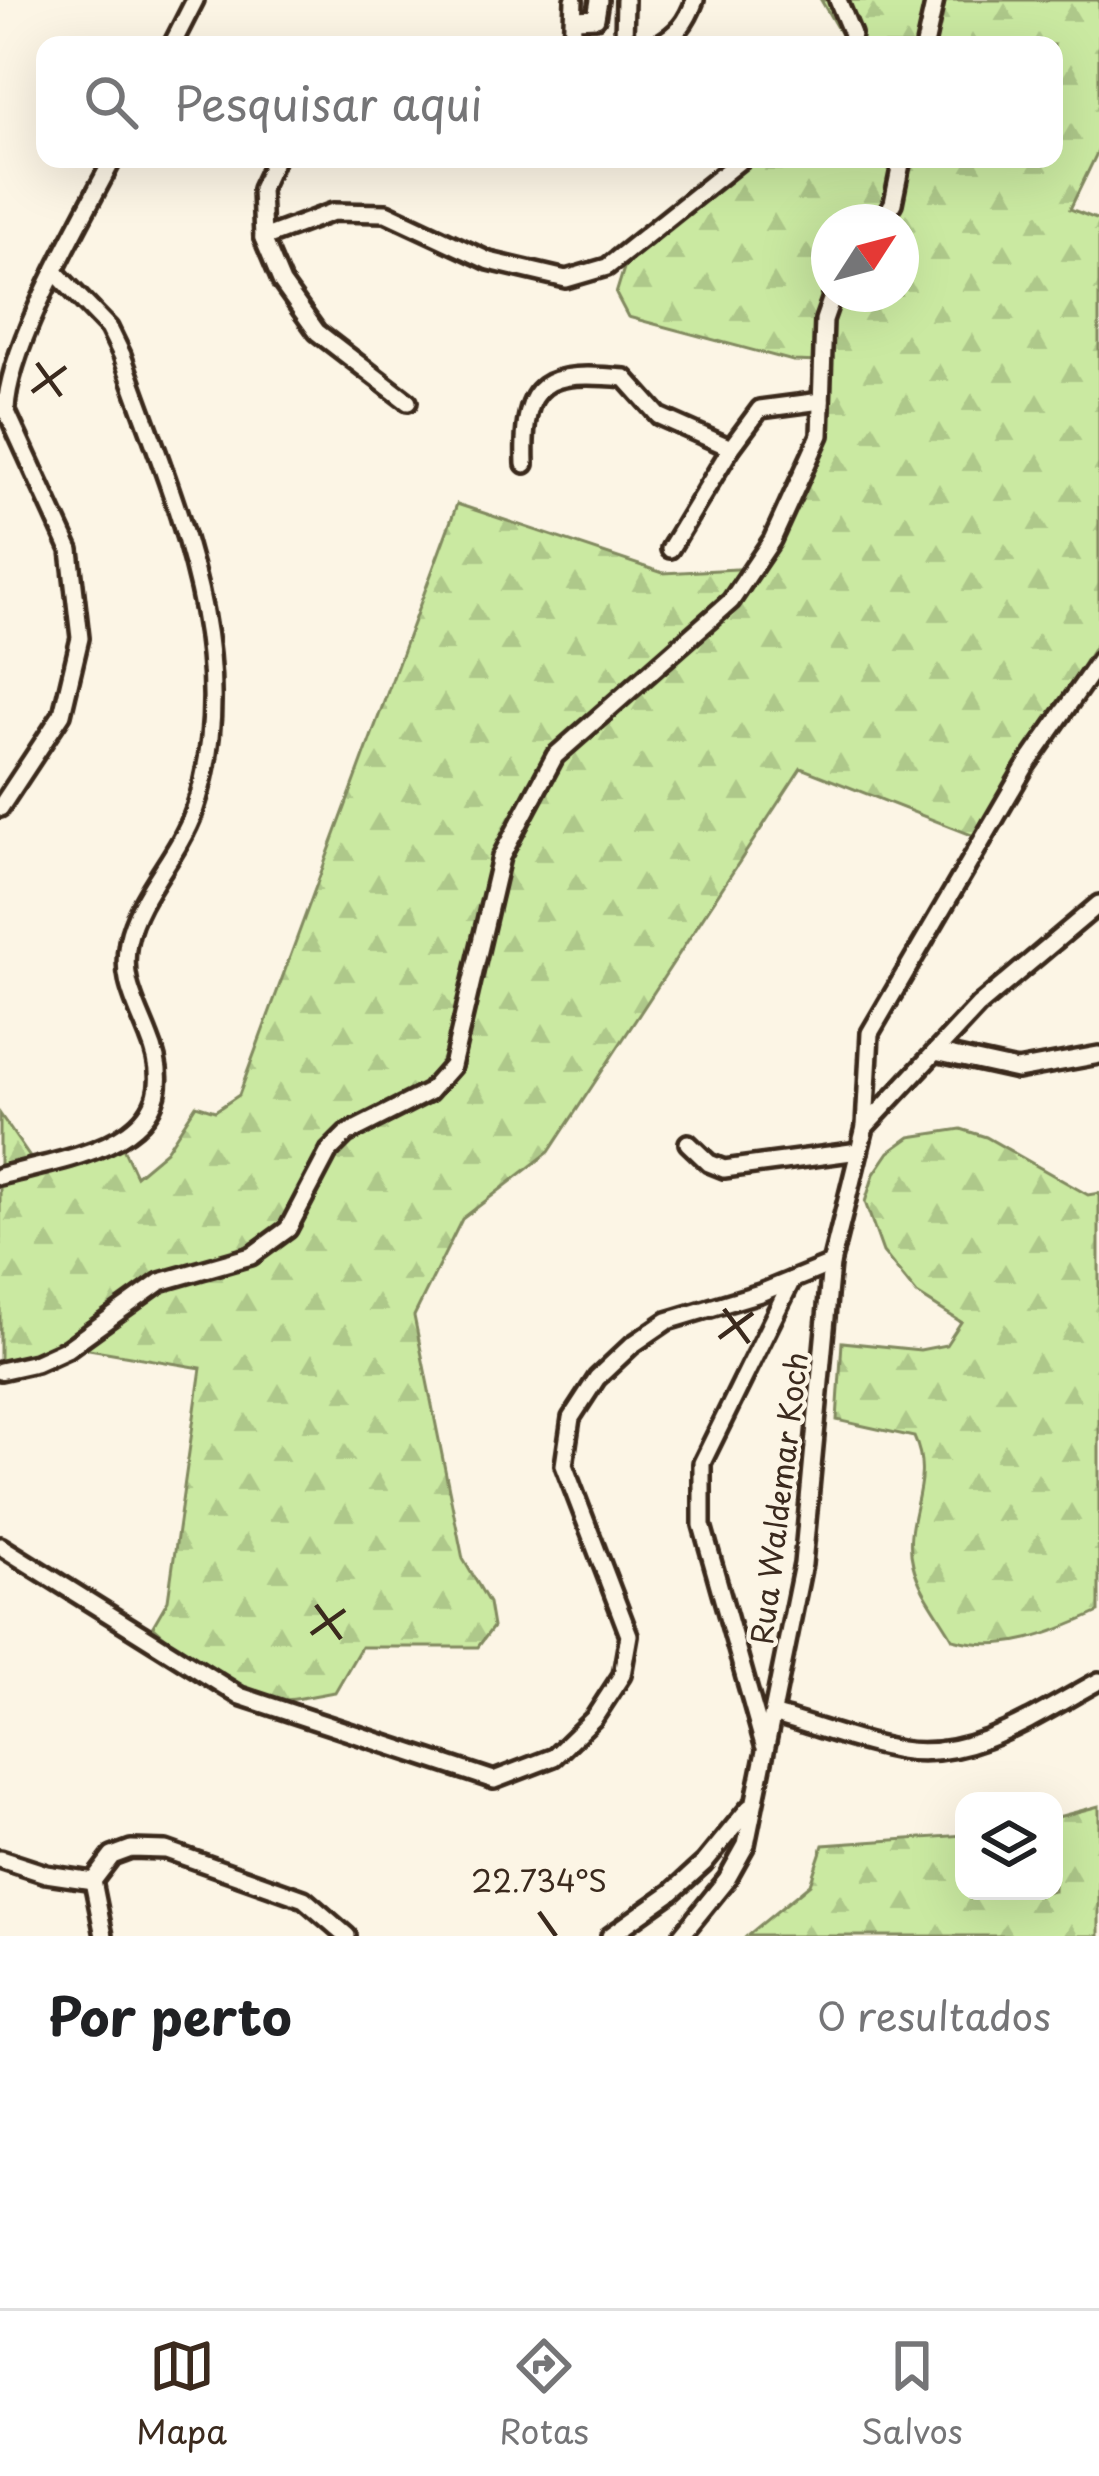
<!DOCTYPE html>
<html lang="pt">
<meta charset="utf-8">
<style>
:root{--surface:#fff;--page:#f6f6f6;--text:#202124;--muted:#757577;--line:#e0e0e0;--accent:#3b2a1e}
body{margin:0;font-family:"Playpen Sans",sans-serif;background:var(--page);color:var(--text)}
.controls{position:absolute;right:36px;bottom:36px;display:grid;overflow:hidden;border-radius:24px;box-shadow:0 12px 48px #0002}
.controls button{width:108px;height:108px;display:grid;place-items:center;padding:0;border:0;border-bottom:3px solid var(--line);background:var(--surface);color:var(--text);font:60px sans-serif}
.compass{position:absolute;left:811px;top:204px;width:108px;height:108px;border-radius:50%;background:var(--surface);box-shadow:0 12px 48px #0002;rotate:54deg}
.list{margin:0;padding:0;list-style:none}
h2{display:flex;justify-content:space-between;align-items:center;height:156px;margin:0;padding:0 48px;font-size:51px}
h2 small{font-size:39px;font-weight:400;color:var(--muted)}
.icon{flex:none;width:66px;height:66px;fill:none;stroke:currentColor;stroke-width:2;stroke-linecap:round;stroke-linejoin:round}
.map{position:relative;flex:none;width:1099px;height:1936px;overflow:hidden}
.search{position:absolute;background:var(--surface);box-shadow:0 12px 48px #0002;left:36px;right:36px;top:36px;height:132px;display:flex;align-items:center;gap:30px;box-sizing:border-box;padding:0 42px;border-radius:24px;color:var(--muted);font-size:45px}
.sheet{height:372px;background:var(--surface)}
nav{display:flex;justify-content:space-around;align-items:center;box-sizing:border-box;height:168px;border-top:3px solid var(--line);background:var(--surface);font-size:33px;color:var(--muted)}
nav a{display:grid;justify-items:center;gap:6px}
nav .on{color:var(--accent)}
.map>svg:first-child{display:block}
.forest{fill:url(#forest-firs);stroke:#828a60;stroke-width:3;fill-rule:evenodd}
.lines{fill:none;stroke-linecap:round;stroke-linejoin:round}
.minor-casing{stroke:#3b2a1e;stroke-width:24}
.minor{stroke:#fcf5e5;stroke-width:15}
.ticks{fill:none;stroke:#3b2a1e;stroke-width:4.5}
.labels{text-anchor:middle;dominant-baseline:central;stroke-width:9;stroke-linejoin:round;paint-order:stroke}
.street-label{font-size:30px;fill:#3b2a1e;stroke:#fcf5e5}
.ticks-label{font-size:30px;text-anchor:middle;fill:#3b2a1e;stroke:#fcf5e5;stroke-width:9;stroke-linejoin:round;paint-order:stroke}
</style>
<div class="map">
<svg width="1099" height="1936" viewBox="0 0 1099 1936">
<defs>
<pattern id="forest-firs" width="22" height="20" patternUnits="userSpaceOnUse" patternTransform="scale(3)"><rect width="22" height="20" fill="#cae9a1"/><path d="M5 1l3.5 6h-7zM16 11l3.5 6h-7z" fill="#aec88a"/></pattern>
</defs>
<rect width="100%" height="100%" fill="#fcf5e5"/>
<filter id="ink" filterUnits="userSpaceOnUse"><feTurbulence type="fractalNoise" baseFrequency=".00833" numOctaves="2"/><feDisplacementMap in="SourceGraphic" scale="24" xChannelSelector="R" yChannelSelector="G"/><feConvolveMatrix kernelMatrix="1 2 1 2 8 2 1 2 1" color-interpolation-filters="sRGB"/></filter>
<g filter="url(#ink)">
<!-- forest -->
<g class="forest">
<path d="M 821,0 L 1099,0 L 1099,149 L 1070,209 L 1099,220 L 1099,640 L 974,836 L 801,768 L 549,1152 L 462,1219 L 414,1316 L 463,1559 L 489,1603 L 493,1627 L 478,1647 L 361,1647 L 335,1692 C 316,1695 296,1700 277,1701 C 236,1702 182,1652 153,1626 L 168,1600 L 201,1368 L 83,1348 L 0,1373 L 0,1114 L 40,1172 L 123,1148 L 136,1176 L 166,1151 L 196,1105 L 215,1111 L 239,1095 L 457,504 L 663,573 L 755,568 L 789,526 L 830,428 L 820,362 L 793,361 L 628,317 L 616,294 L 624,268 L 641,248 L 748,159 L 1054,159 L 1054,45 L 847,45 ZM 829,222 L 901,222 L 901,294 L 829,294 Z"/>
<path d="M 961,1129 L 986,1137 L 1088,1195 L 1099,1193 L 1099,1612 C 1052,1634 1004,1653 953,1639 C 940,1616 919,1590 913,1565 C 901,1518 936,1484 914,1437 L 837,1420 L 842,1342 L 920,1350 L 946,1345 L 961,1322 L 917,1294 L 883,1252 L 865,1202 L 874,1174 L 889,1152 L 910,1137 Z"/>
<polygon points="1099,1806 1099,1936 747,1936 810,1884 823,1845 964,1835 964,1891 1054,1891 1054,1818"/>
</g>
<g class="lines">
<defs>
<g id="minor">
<polyline points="625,0 624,38 631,45"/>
<polyline points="838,0 852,34 850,45"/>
<polyline points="575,19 596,18 599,0"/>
<polyline points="172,45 195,0"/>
<polyline points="572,45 574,0"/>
<path d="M 657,45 C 678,34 687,22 695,0"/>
<polyline points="925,45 935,0"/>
<polyline points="275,159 261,189 263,238 282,283 317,332 408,402"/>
<polyline points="882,222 893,203 902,159"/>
<polyline points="263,238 333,212 386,213 489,261 566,279 607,267 742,159"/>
<path d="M 525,464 C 522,378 547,371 625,378 L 659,416 L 731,448"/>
<polyline points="670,549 731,448 760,409 821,401"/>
<path d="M 0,808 L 62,714 L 80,638 L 70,550 L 6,410 C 8,345 81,221 113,159"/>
<polyline points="935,1052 1017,1070 1099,1055"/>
<polyline points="865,1127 870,1033 1025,767 1099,661"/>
<polyline points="688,1143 709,1163 724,1169 859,1151"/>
<path d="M 0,1176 C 73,1157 193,1142 149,1037 C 135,1001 121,980 128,942 C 137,896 178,857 194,812 C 247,654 173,502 122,355 L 109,328 L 55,272"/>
<polyline points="0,1371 36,1363 67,1349 160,1282 251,1256 288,1229 329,1151 346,1134 429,1092 452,1066 501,857 555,756 731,601 772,540 820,435 824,320 833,294"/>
<polyline points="0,1546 240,1696 494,1780 554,1757 594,1718 622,1675 629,1635 564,1465 571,1418 597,1378 632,1345 667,1321 760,1293 831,1264"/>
<path d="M 775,1715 C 816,1726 858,1743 900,1750 C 972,1762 1039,1713 1099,1681"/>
<polyline points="764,1745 702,1525 702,1463 792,1280"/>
<polyline points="0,1859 46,1874 93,1881"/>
<polyline points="104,1936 93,1881 112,1856 131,1849 166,1850 304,1899 347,1936"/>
<polyline points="610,1936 672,1892 704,1863 749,1808"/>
<polyline points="681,1936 727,1879 746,1845 803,1564 831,1264 865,1127 978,1006 1099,904"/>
</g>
</defs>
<!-- minor casing -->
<use href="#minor" class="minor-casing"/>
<!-- minor -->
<use href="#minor" class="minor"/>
</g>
</g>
<!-- ticks -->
<path class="ticks" d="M 37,363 L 61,396M 32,392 L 66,367M 724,1309 L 749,1343M 719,1338 L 753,1313M 316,1605 L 341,1639M 311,1634 L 345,1610M 539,1912 L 556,1936"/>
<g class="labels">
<!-- street labels -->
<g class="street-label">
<text transform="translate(778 1498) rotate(-83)">Rua Waldemar Koch</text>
</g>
</g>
<g class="ticks-label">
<text x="539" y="1892">22.734°S</text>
</g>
</svg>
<div class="controls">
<button><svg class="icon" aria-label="layers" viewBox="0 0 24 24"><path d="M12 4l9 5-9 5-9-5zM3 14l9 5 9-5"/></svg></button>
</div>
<svg class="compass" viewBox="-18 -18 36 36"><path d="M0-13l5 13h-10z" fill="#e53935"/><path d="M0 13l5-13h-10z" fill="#757577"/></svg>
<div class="search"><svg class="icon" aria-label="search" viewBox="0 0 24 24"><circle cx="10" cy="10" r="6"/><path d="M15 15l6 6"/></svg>Pesquisar aqui</div>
</div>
<section class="sheet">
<h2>Por perto<small>0 resultados</small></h2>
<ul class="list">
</ul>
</section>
<nav>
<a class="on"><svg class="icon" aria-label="map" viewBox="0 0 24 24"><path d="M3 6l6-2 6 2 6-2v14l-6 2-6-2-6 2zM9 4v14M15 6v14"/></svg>Mapa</a>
<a><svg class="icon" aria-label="directions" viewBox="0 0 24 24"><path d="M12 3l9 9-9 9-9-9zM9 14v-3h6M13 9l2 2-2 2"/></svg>Rotas</a>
<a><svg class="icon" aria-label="saved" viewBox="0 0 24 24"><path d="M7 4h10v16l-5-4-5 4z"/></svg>Salvos</a>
</nav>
